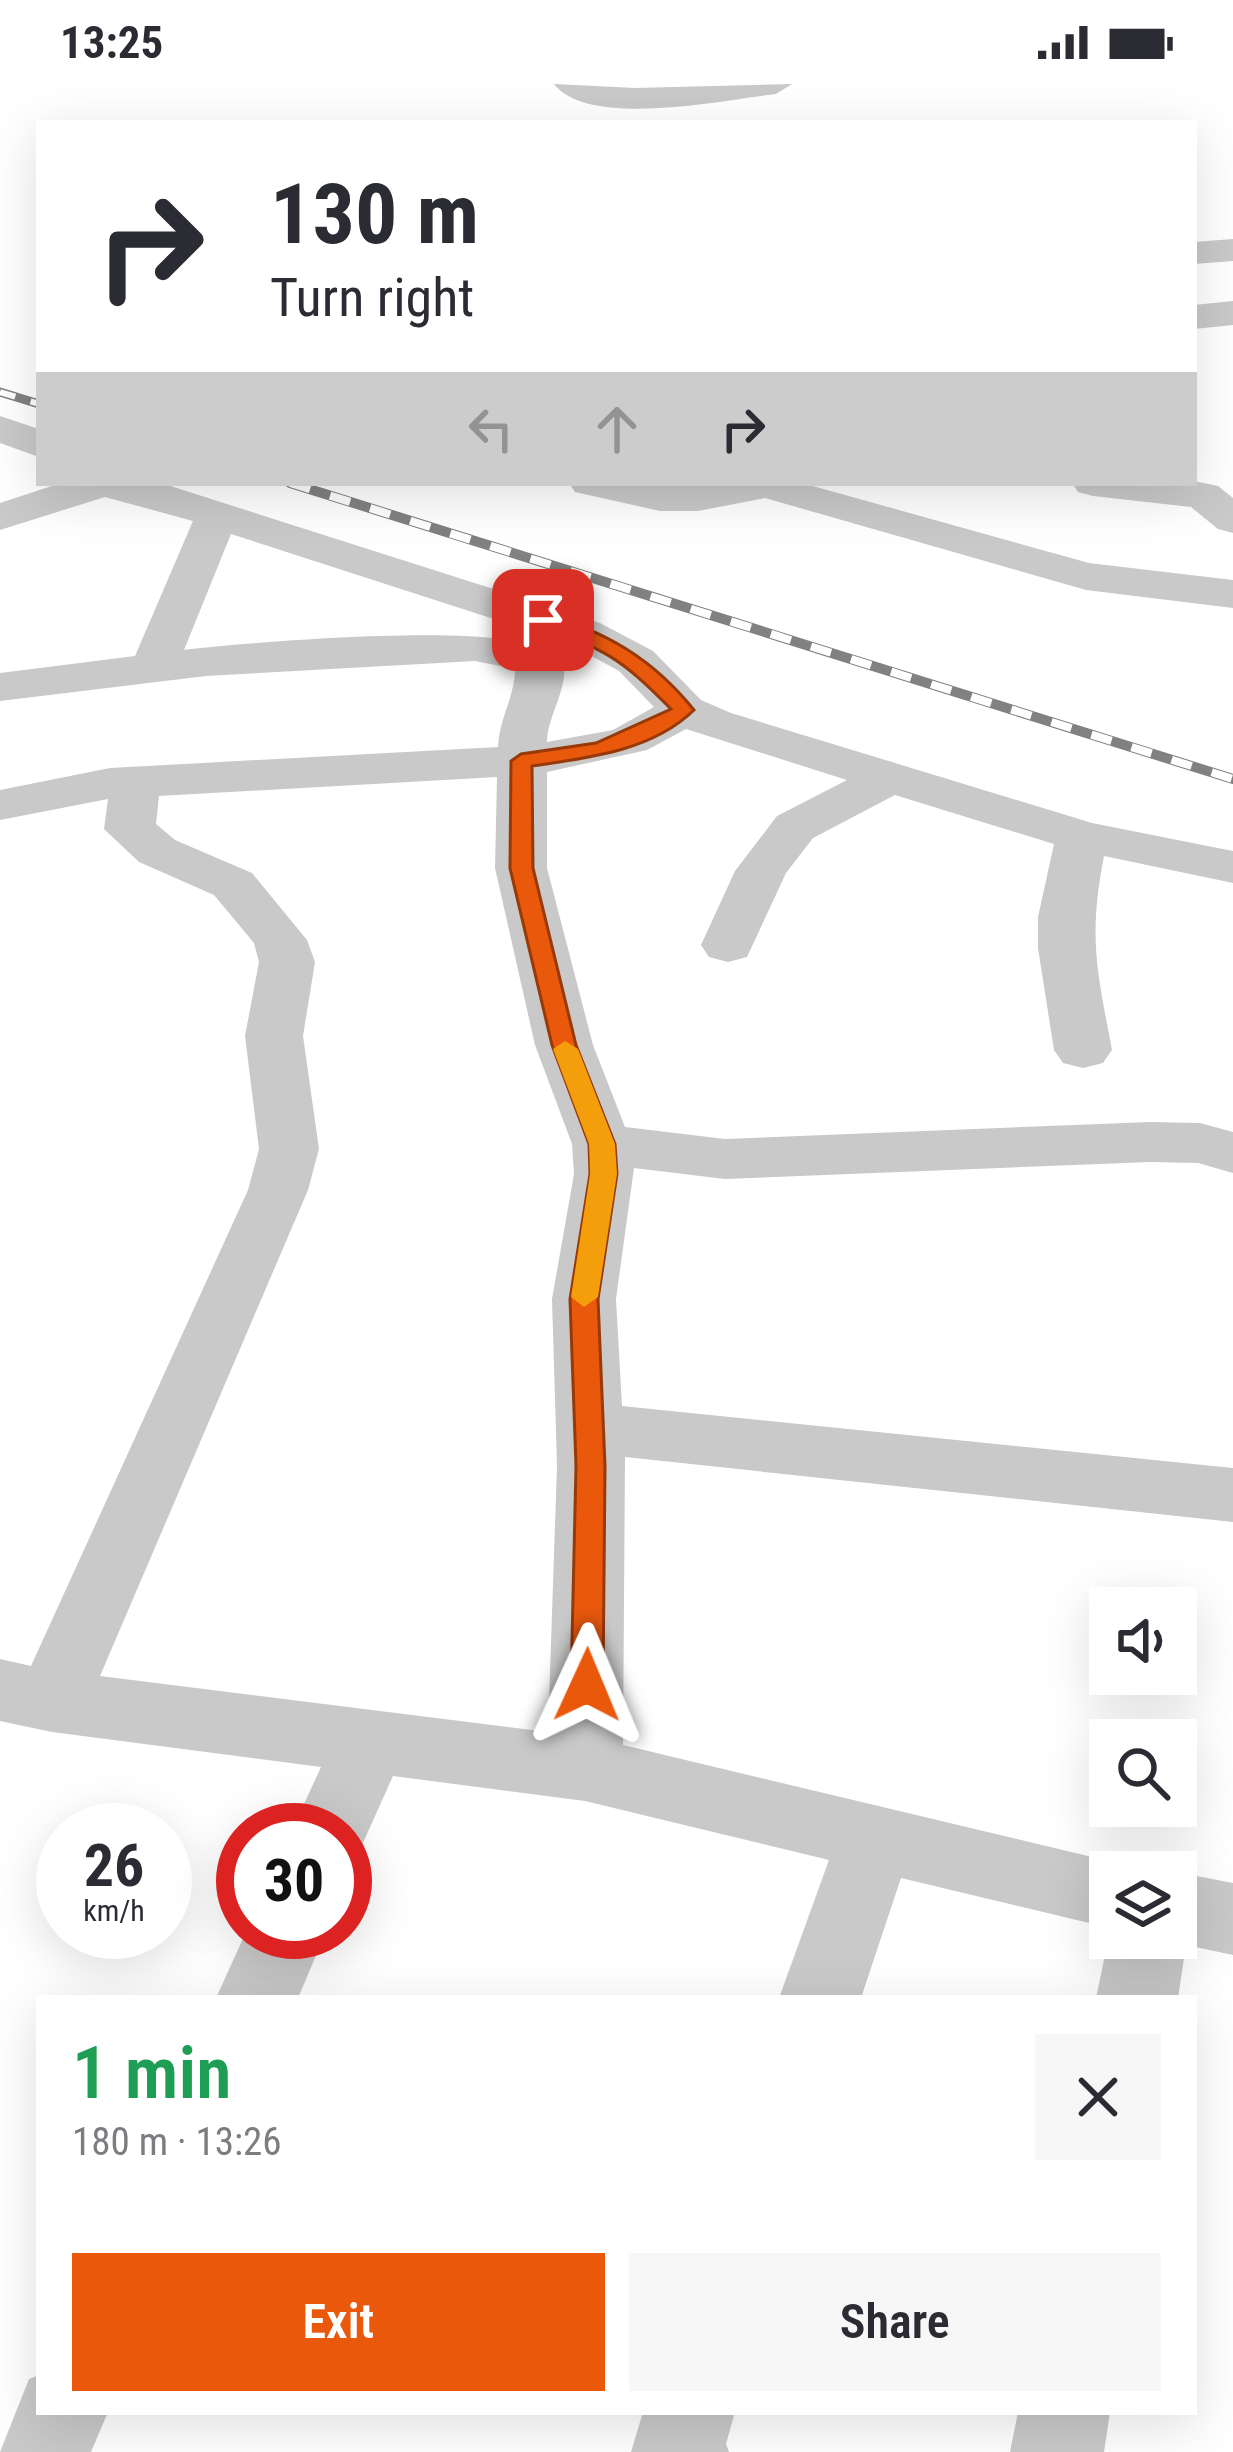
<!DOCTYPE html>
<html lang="en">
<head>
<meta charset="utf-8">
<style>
  body { margin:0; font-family:"Roboto Condensed",sans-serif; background:#f7f7f7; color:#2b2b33; height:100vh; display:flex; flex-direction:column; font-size:45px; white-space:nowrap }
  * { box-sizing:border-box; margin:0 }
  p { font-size:39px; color:#7c7c81 }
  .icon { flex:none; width:66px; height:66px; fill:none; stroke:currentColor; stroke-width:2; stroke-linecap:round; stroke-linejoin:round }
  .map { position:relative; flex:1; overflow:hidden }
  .sheet { position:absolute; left:36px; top:1911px; width:1161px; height:420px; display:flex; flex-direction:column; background:#fff; border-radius:0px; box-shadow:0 12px 48px #0002 }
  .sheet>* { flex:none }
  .guide { position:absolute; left:36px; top:36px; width:1161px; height:366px; border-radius:0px; box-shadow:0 12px 48px #0002; background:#fff; color:#2b2b33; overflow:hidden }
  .fabs { position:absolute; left:1089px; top:1503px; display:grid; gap:24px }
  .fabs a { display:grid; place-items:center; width:108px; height:108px; border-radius:0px; background:#fff; box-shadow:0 12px 48px #0002; font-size:60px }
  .speed { position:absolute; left:36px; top:1719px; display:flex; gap:24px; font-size:60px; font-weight:700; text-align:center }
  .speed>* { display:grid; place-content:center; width:156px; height:156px; border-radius:50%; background:#fff; box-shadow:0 12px 48px #0002; line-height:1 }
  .speed small { font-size:30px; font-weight:400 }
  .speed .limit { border:18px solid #d22; background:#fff; color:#111 }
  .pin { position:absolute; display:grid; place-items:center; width:102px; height:102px; color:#fff; margin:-51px; border-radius:24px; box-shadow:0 6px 18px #0006 }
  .me { position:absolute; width:132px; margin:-66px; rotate:1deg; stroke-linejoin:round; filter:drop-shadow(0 0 9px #0008) }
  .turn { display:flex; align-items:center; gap:42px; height:252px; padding:0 36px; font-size:54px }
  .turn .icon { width:156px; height:156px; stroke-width:2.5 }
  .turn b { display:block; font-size:84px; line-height:102px }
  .lanes { display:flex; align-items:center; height:114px; padding:0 36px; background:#0003; justify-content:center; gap:60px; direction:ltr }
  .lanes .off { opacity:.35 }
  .round { display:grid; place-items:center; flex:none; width:126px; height:126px; border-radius:0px; background:#f7f7f7 }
  .headline { display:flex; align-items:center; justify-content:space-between; height:204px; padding:0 36px }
  h1 { font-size:72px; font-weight:600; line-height:90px; color:#1e9e55 }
  .cta { display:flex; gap:24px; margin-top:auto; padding:24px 36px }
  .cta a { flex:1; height:138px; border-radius:0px; background:#ea580c; color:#fff; font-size:48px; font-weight:600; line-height:138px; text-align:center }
  .cta a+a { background:#f7f7f7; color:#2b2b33 }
  .status { display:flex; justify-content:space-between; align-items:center; height:84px; padding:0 60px; background:#fff; direction:ltr }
  .status svg { height:33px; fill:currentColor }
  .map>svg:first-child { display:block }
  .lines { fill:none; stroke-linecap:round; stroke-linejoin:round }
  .street { fill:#c9c9c9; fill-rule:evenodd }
  .rail-far1-casing { stroke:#818181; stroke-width:9 }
  .rail-casing { stroke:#818181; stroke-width:10 }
  .rail-far1 { stroke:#fff; stroke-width:6; stroke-dasharray:16; stroke-linecap:butt }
  .rail { stroke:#fff; stroke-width:8; stroke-dasharray:21; stroke-linecap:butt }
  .route { fill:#ea580c; stroke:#983908; stroke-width:3 }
  .slow { fill:#f59e0b }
</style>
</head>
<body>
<div class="status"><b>13:25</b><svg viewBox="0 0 49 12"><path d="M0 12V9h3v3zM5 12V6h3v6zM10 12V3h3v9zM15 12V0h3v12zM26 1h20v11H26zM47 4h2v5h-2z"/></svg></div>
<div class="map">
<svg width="1233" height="2368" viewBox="0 0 1233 2368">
  <rect width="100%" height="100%" fill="#fff"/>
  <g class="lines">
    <g class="street">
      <path d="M554,0L635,4L792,0L776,10C725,16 588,45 554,0Z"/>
      <path d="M1233,155V177L1194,180V158Z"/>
      <path d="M1233,217V241L1194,245V221Z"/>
      <path d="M0,332L39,345V373L0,359Z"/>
      <path d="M1194,397L1218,402L1233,414V449L1218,445L1191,423L1093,412L1078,408L1072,399Z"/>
      <path d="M61,399H161L600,539L653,567L701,616L731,629L1092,739L1233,767V799L1104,772C1088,854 1097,886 1112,966L1103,979L1083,984L1063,979L1054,966L1038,864V833L1054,760L895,711L813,754L786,789L747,873L728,878L709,873L701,861L735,787L777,732L847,696L686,645L647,666L547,688V784L593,961L625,1043L725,1055L1150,1038L1200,1039L1233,1048V1089L1198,1079L1150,1078L725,1095L634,1084L616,1215L622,1322L1233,1384V1438L625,1373L623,1661L1138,1784L1140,1788H1110V1844L901,1794L861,1914H779L829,1776L585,1717L393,1692L358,1770L345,1775V1746H292L321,1683L52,1648L0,1637V1575L31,1582L248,1106L259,1065L245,952L259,878L254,859L214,811L139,778L104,745L108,715L0,736V706L110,684L498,663C499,635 515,612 515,585L475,577L206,592L0,617V589L135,572L193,437L105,413L0,446V419ZM231,450L568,559L619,587L654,623L613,646L547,658C547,633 570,601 563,578C547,530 235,560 184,566ZM497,693L495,784L535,961L572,1060L574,1090L552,1215L557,1382L548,1648L100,1592L308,1106L319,1065L303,952L315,878L307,856L252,789L175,756L156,740L159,712Z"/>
      <path d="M569,399H802L1089,479L1233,496V524L1086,506L765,414L698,427H660L575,408Z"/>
      <path d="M1175,1788H1176L1233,1799V1871L1186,1861L1178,1914H1096L1110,1847V1854H1176Z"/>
      <path d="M246,1848H326L298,1914H216Z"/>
      <path d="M39,2291V2328H108L91,2368H0L29,2295Z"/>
      <path d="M643,2328H735L726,2360L729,2368H631Z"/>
      <path d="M1018,2328H1110L1104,2368H1010Z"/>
    </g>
    <g class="rail-far1-casing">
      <path id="rail-far1" d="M0,308L39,320"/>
    </g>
    <g class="rail-casing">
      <path id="rail" d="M290,399L1233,695"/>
    </g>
    <use href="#rail-far1" class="rail-far1"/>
    <use href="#rail" class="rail"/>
  </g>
  <path class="route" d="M543,530C606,547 653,575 694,626C652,667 588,674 532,682L533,784L576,961L615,1060L617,1090L598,1215L605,1382L603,1601L598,1610L587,1614L576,1610L571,1601L576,1382L570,1215L590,1090L589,1060L552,961L510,784L511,677L521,670L596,659L671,625C619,572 605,566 536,540V532Z"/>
  <path class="slow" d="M565,957L578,965L615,1060L617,1090L598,1213L584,1223L571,1213L590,1090L589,1060L553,965Z"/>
</svg>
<div class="fabs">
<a><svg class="icon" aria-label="sound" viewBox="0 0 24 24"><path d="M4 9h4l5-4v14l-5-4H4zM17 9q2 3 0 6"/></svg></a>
<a><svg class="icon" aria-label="search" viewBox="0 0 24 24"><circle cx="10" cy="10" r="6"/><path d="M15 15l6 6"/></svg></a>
<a><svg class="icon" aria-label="layers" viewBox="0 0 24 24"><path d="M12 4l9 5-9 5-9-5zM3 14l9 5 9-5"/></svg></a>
</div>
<div class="speed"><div>26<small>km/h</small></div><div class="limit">30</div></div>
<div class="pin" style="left:543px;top:536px;background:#d93025"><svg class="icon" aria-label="arrive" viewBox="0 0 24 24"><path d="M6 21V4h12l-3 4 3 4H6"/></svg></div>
<svg class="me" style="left:587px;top:1601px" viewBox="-20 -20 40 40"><path d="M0-17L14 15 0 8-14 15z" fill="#ea580c" stroke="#fff" stroke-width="4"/></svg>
<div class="guide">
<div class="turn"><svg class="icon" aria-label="right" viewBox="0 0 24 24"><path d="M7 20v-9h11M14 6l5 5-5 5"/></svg><div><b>130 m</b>Turn right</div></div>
<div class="lanes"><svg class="icon off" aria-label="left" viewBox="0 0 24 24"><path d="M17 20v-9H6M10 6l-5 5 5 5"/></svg><svg class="icon off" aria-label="ahead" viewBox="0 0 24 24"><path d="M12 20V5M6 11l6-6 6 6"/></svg><svg class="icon" aria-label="right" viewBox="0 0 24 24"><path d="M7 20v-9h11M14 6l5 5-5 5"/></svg></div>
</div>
<section class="sheet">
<div class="headline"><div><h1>1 min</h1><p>180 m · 13:26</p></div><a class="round"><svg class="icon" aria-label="close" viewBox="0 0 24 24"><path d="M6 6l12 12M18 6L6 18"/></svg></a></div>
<div class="cta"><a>Exit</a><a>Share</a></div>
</section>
</div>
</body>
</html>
